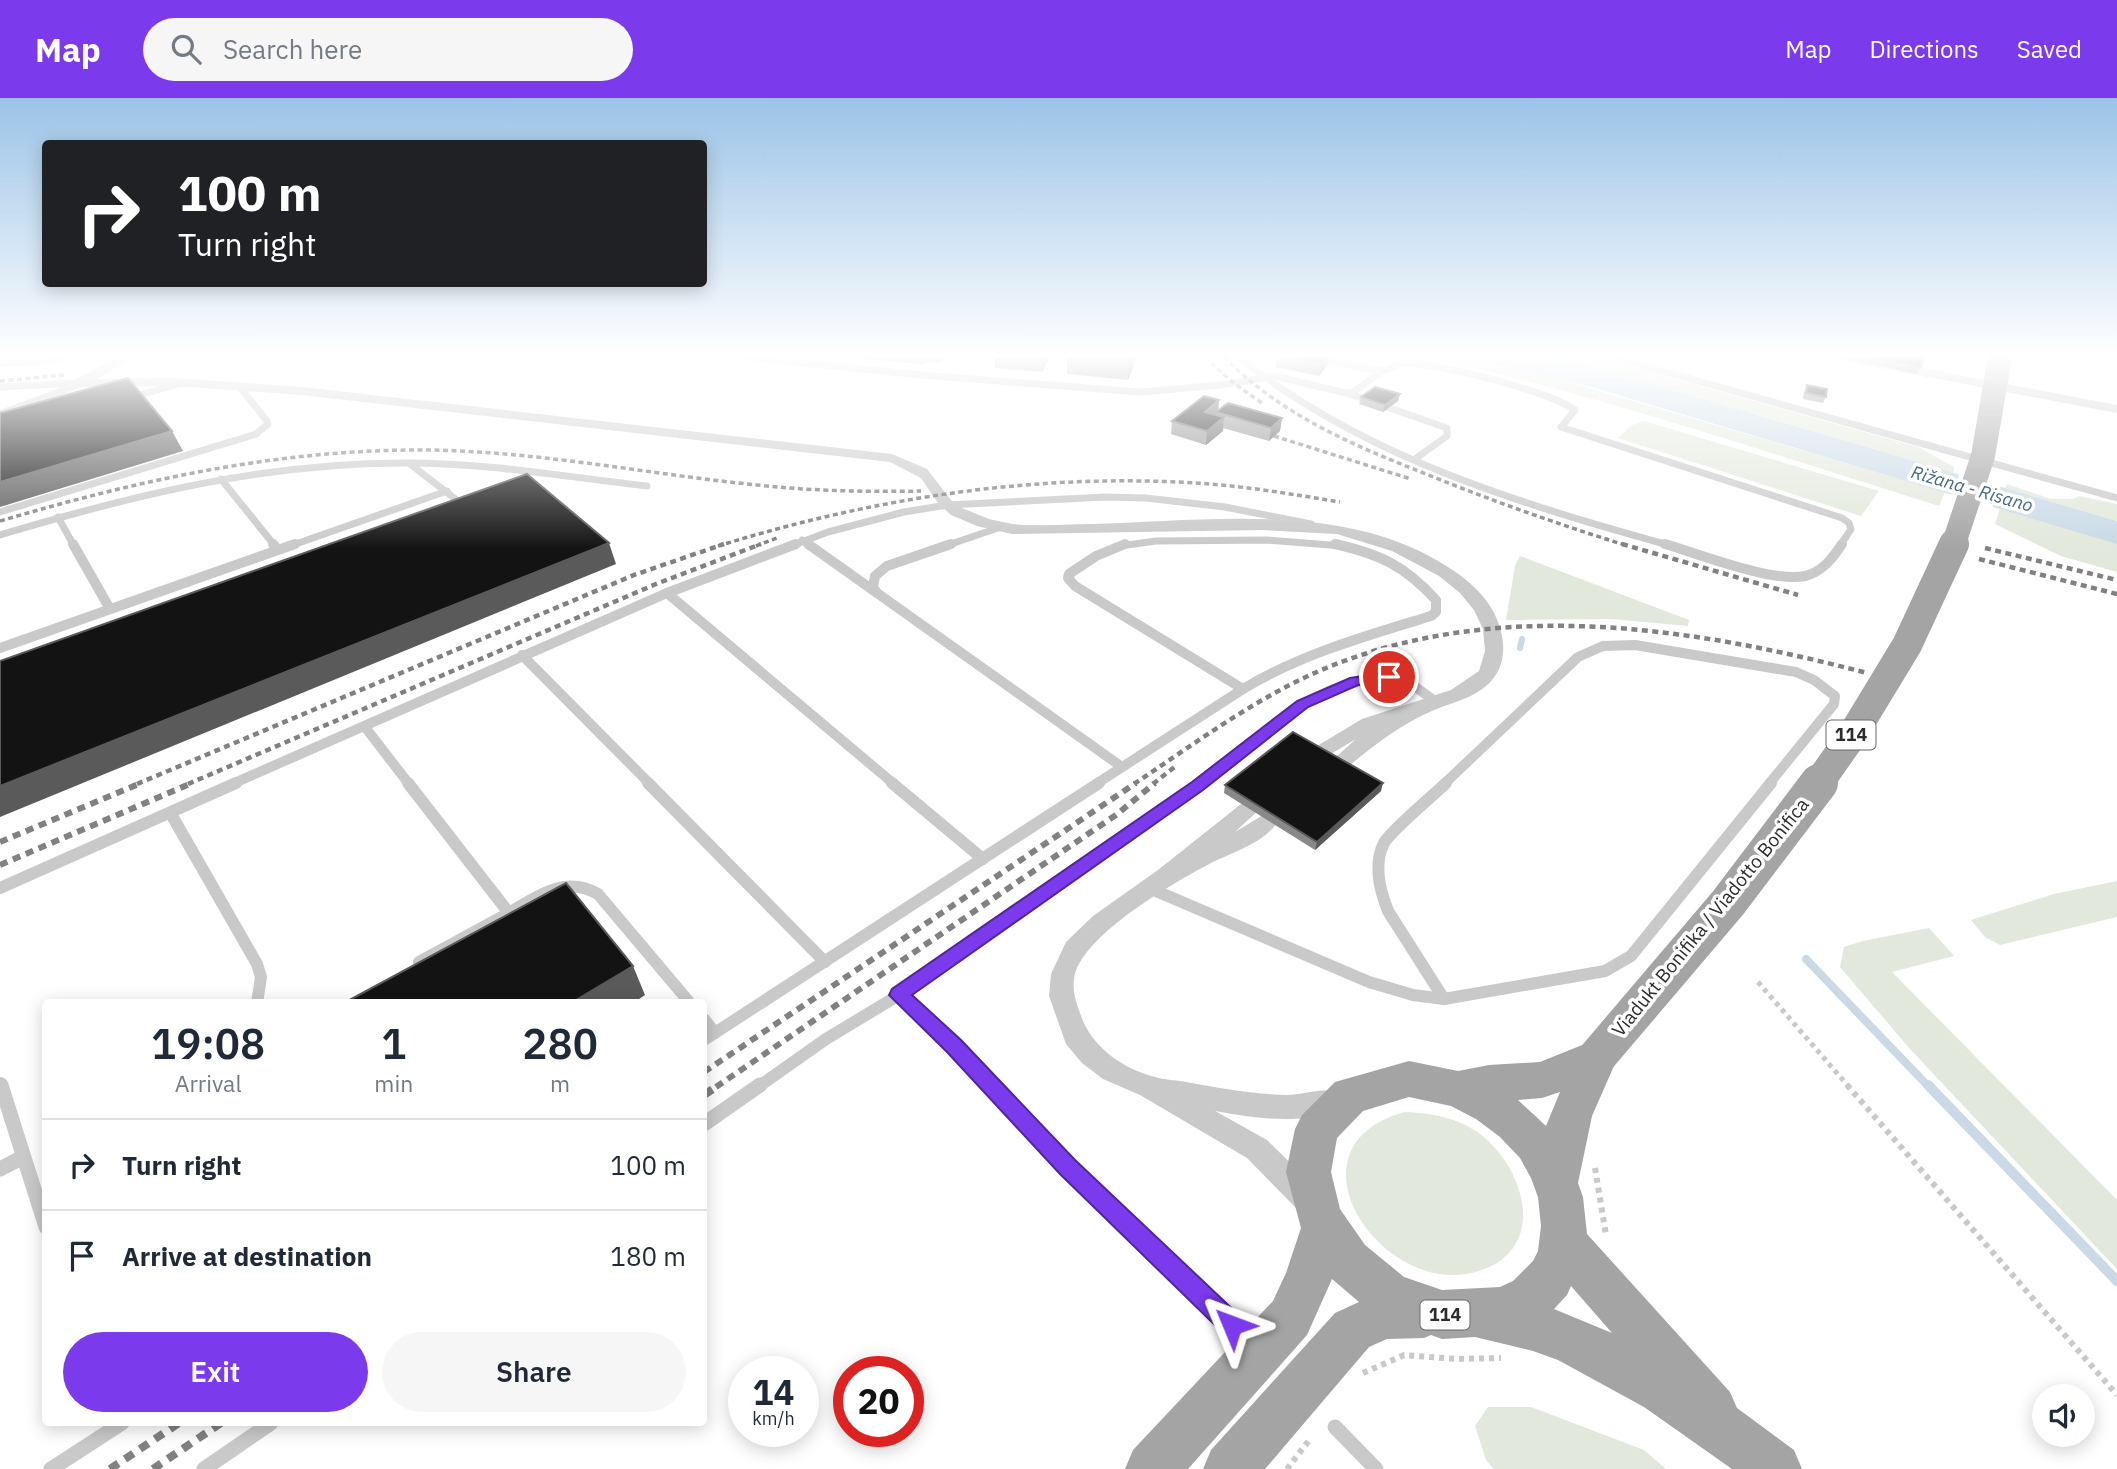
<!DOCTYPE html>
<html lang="en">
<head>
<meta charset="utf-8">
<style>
  body { margin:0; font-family:"IBM Plex Sans",sans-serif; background:#f6f6f7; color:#1f2937; height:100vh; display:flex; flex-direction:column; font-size:26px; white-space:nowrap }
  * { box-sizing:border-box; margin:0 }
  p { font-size:23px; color:#747a83 }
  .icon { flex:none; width:38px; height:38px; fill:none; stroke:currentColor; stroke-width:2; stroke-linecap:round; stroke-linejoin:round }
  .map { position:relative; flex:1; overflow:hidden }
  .panel { position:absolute; left:42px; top:901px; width:665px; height:427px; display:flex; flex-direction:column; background:#fff; border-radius:7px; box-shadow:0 4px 18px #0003 }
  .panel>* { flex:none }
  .hud { position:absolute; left:42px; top:42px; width:665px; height:147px; border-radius:7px; box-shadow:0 4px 18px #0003; background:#202124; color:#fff; overflow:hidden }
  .tools { position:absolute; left:2032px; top:1286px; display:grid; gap:14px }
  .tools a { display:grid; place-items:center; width:63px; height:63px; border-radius:50%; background:#fff; box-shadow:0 4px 18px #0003; font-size:35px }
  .speed { position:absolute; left:728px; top:1258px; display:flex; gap:14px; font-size:35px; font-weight:700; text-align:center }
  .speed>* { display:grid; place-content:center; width:91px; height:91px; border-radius:50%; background:#fff; box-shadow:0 4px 18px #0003; line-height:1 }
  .speed small { font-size:18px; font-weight:400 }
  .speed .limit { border:10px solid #d22; background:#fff; color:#111 }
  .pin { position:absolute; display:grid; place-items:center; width:60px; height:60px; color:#fff; margin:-30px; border:4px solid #fff; border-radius:50%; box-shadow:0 2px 7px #0007 }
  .me { position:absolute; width:77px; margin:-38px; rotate:314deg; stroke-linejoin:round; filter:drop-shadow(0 0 5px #0008) }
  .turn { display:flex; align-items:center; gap:24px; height:147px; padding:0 21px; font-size:32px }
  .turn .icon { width:91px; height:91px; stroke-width:2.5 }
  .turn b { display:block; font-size:49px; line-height:60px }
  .eta { display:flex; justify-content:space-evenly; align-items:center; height:119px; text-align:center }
  .eta b { font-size:42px; font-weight:600; line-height:49px }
  .cta { display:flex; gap:14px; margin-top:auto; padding:14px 21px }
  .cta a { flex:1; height:80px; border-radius:42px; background:#7c3aed; color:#fff; font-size:28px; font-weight:600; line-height:80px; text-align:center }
  .cta a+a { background:#f6f6f7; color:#1f2937 }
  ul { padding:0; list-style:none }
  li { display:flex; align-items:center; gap:21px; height:91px; padding:0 21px; border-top:2px solid #e0e1e3 }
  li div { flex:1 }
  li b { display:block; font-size:26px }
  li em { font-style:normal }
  header { display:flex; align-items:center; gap:42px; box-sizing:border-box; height:98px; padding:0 35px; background:#7c3aed; color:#fff }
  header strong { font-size:33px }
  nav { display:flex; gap:38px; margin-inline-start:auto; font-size:24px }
  .search { width:490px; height:63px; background:#f6f6f7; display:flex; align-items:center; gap:18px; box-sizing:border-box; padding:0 24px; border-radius:38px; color:#747a83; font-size:26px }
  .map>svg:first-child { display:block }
  .green { fill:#e2e8db }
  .water { fill:#c9dae6 }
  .pier { fill:#fff }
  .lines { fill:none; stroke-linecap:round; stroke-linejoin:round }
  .stream-far2 { stroke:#c9dae6; stroke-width:6 }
  .stream-far1 { stroke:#c9dae6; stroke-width:8 }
  .stream { stroke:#c9dae6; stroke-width:10 }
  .path-far1 { stroke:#c9c9c9; stroke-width:5; stroke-dasharray:4.5 4.5; stroke-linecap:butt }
  .path { stroke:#c9c9c9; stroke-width:6; stroke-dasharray:5 5; stroke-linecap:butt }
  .lane-far3 { stroke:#c9c9c9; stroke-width:7 }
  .lane-far2 { stroke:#c9c9c9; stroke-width:10 }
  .lane-far1 { stroke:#c9c9c9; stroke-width:12 }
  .lane { stroke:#c9c9c9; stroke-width:15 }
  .street { fill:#c9c9c9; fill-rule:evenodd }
  .primary { fill:#a4a4a4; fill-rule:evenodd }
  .rail-far3 { stroke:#818181; stroke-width:3.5; stroke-dasharray:5 3.5; stroke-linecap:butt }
  .rail-far2 { stroke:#818181; stroke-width:4.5; stroke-dasharray:6 4.5; stroke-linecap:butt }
  .rail-far1 { stroke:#818181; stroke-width:6; stroke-dasharray:8 6; stroke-linecap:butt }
  .rail { stroke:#818181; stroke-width:8; stroke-dasharray:10 8; stroke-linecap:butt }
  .primary-bridge-far2 { stroke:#a4a4a4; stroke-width:24 }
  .primary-bridge-far1 { stroke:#a4a4a4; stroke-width:30 }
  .primary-bridge { stroke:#a4a4a4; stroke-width:38 }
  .wall { fill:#898989 }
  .shaded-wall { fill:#5a5a5a }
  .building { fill:#131313; stroke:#5a5a5a; stroke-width:2 }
  .route { fill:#7c3aed; stroke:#51269a; stroke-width:2 }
  .labels { text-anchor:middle; stroke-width:7; stroke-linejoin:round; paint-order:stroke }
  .far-water-label { font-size:18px; font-style:italic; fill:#446a84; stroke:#fff }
  .shield { fill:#fff; stroke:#6b6b6b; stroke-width:2 }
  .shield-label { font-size:18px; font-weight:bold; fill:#2c2c2c }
  .street-label { font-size:19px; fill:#2c2c2c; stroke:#fff }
</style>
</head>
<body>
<header>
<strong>Map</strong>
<div class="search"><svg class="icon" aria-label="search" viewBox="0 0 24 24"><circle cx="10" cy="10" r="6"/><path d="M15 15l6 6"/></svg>Search here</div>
<nav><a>Map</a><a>Directions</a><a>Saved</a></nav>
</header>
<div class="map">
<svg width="2117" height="1371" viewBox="0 0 2117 1371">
  <rect width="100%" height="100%" fill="#fff"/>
  <g class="green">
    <path d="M1424,259H1461L1544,277L1945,394L1939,408C1768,355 1599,296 1424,259Z"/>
    <path d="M1552,259L1601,260L1918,349L1954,369L1953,375Z"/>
    <path d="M1644,323L1879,393L1861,418L1618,340L1632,327Z"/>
    <path d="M2007,386L2051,401H2073L2079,398L2117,406V423L2005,390Z"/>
    <path d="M2000,410L2117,445V474L2061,458L1995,426Z"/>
    <path d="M1520,458L1689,522L1688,528L1611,521L1506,522L1515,468Z"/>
    <path d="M2117,783V819L2000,847L1985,839L1971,822L2054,796Z"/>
    <path d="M1929,830L1954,858L1892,874L2117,1102V1171L1910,951L1840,869L1844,849L1863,843Z"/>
    <path d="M1405,1014C1434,1015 1463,1021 1485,1040C1522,1072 1546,1142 1489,1169C1390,1215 1273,1049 1405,1014Z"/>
    <path d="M1488,1309H1531L1644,1352L1666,1371H1494L1486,1362L1475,1328Z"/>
  </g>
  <path class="water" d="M1461,259H1552L1600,271L2117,423V446L1591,289Z"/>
  <path class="pier" d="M1960,374L1999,385L1992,413L1950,400Z"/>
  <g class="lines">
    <path class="stream-far2" d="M1520,550L1522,541"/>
    <path class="stream-far1" d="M1806,861L1929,989"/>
    <path class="stream" d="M1928,987L2117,1183"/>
    <path class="path-far1" d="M1758,884L1849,989"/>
    <g class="path">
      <path d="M1847,987L2117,1297"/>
      <path d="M1595,1070L1606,1137"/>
      <path d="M1363,1275L1404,1257L1456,1261L1501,1260"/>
      <path d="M1287,1371L1310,1341"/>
    </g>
    <g class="lane-far3">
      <path d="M744,259L921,277L1140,294L1221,287L1275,278L1350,296L1447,330V338L1415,361"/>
      <path d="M1239,259C1362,359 1521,406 1672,448"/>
      <path d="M1315,259C1328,262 1374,274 1384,272C1391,271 1396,265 1404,265C1440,266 1546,292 1575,312L1561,329L1842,420L1849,425L1851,431L1840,448"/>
      <path d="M1612,259L2117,400"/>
      <path d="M0,265L38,264L66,259"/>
      <path d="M0,289L78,285"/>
      <path d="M1350,296L1384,272"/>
      <path d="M129,300L183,285"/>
      <path d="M410,366L467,410"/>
      <path d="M221,381L275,448"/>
      <path d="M0,414L256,336L268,326L267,323L239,288"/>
      <path d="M58,419L74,448"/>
      <path d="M0,437C133,397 268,364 408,365C488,365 568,379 647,388"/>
      <path d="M802,442L810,448"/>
      <path d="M290,448L447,393"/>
      <path d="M791,448L828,434L904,414L947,407L1105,399L1146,400L1225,409L1311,426"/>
      <path d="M945,448L1001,429"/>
      <path d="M1120,448L1156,443L1267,442L1343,448"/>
    </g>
    <g class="lane-far2">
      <path d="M73,446L110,511"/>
      <path d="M273,446L278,452"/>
      <path d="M808,446L1122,669"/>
      <path d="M1125,446L1096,458L1069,476L1068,480L1075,488L1243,591"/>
      <path d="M1665,446C1699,456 1773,485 1805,478C1822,474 1833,460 1842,446"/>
      <path d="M667,495L894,686"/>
      <path d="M877,495L873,489L875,478L887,468L951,446"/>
      <path d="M0,550L295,446"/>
      <path d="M522,557L650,686"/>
      <path d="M1243,591C1301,556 1366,538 1431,518L1436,514V502C1405,468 1380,456 1335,446"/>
      <path d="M365,629L409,686"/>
      <path d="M232,686L667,495L796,446"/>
      <path d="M1096,686L1243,591"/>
      <path d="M1200,686L1302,606L1331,592L1374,579H1389L1413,587L1436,604"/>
      <path d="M1444,686L1578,559L1603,548L1635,547L1796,574L1814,582L1835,598L1834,606L1769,686"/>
    </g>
    <g class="lane-far1">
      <path d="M408,685L509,815L419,864"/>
      <path d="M648,685L825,864"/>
      <path d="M892,685L983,761"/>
      <path d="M171,716L257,866L261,879L257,905"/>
      <path d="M0,790L236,685"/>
      <path d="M1149,790L1369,884L1413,897L1444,901"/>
      <path d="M509,815C538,798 565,777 598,796L690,905"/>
      <path d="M899,897L954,948L992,989"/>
      <path d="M1444,901L1388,813C1380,793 1373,766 1384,745C1390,733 1434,697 1446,685"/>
      <path d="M1444,901L1605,873L1631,858L1771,685"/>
      <path d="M704,921L715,935"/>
      <path d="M704,942L1099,685"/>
      <path d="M0,985L1,989"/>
      <path d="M758,989L826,941L899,897L1202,685"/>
    </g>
    <g class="lane">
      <path d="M1,987L46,1129"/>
      <path d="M991,987L1068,1069L1232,1227"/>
      <path d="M704,1026L760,987"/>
      <path d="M0,1071L23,1059"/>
      <path d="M1335,1329L1376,1371"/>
      <path d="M51,1371L122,1325"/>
      <path d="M204,1371L271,1325"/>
    </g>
    <g class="street">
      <path d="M118,259H134L97,281L175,280L302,289L892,356L927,371L951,402L962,410L989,421L1012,426C1037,429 1065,426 1091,426C1203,423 1339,404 1438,463C1459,475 1481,491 1493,513C1503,532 1509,558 1495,578C1480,600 1454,603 1432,613C1399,627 1372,649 1344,672H1330L1327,667L1356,641L1319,663L1312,661L1309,656L1312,651L1362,621L1451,592L1479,573L1485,553L1483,531L1474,512L1460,495L1439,478L1392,453L1337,436L1262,432L1012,436L977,428L951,417L938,405L921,380L890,364L302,297L175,288L82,289L0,321V312L57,291Z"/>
      <path d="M1838,259H1865L2117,307V315L1844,263Z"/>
      <path d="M1249,703L1257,706L1260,711L1235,734L1268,714L1276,717L1279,722C1266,744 1234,754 1213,764C1176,783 1086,835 1075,876C1071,891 1076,904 1081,918C1092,949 1123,971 1155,979C1164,982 1176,982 1186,984C1219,990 1252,996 1286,997C1305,997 1326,988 1344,995L1347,1003L1344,1011C1302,1027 1258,1021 1215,1013L1267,1042L1316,1090L1320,1100L1316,1110L1306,1114L1296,1110L1247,1060L1140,997L1103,981L1082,965L1066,946L1049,898L1051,876L1066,844L1093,818L1158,772L1241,706Z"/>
    </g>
    <path class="primary" d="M1597,941L1612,946L1618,959L1592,1018L1578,1085L1583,1099L1587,1136L1730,1294L1737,1310L1794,1352L1802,1371H1732L1644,1309L1558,1262L1533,1253L1475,1239L1442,1241L1431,1237L1424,1240L1387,1241L1369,1249L1265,1371H1203L1211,1352L1335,1215L1359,1204L1332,1181L1307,1237L1188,1371H1125L1133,1352L1273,1203L1286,1175L1301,1130L1286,1074L1295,1031L1302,1017L1335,984L1409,963L1458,973L1489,967L1540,964ZM1560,994L1546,1028L1518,1002L1542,1000ZM1409,999L1451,1008L1476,1021L1500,1039L1520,1060L1531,1080L1538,1099L1541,1128L1538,1153L1533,1163L1513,1183L1500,1189L1442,1192L1404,1179L1365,1147L1340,1111L1331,1074L1337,1040L1363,1013ZM1571,1188L1612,1235L1554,1211L1567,1197Z"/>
    <g class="rail-far3">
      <path d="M1205,259L1232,284L1262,305"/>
      <path d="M1224,259C1282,318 1355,348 1431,378C1495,404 1561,427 1628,448"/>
      <path d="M0,283L64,277"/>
      <path d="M1274,338L1411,381"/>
      <path d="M0,423C139,382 280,351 426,352C537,353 647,376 757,387C812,393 866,394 921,393"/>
      <path d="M718,448C867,402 1021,377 1177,384C1232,386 1286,395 1340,404"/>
      <path d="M756,448L777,440"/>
    </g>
    <g class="rail-far2">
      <path d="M1622,446L1798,497"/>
      <path d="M1985,450L2117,482"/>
      <path d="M1979,461L2117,496"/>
      <path d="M137,686L634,477L724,446"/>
      <path d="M188,686L656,486L761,446"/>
      <path d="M1134,686C1194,646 1253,602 1319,573C1493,498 1691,529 1867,575"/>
      <path d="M1153,686L1177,667"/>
    </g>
    <g class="rail-far1">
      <path d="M0,744L141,685"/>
      <path d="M0,767L192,685"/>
      <path d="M704,974L1136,685"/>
      <path d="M716,989L1116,717L1155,685"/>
    </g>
    <g class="rail">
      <path d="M704,997L719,987"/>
      <path d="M110,1371L179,1325"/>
      <path d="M153,1371L221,1325"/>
    </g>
    <path class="primary-bridge-far2" d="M1953,448L1983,358L2000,259"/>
    <path class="primary-bridge-far1" d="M1818,686L1853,636L1907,547L1954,446"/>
    <path class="primary-bridge" d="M1597,959L1728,805L1819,685"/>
  </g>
  <g class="wall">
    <path d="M841,259H945L941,265L925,264L923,266Z"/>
    <path d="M995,259H1050L1042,274L995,270Z"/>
    <path d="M1067,259H1137L1128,282L1067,276Z"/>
    <path d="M1277,259H1329L1328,266L1319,278L1276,269Z"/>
    <path d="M1840,259H1923L1921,269L1917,276Z"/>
    <path d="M1807,287L1826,299L1823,305L1803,301L1804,294Z"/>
    <path d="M1400,296L1398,303L1383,314L1359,306L1361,299Z"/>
    <path d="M1219,302L1218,312L1282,320L1280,333L1269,343L1223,330V333L1206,347L1171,336L1172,323Z"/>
    <path d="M1225,687L1381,693L1315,752L1224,695Z"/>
  </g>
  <g class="shaded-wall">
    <path d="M1041,259H1050L1042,274Z"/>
    <path d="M1129,259H1137L1128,282Z"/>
    <path d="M1325,259H1329L1328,266L1319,278L1321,265Z"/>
    <path d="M1400,296L1398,303L1383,314L1385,307Z"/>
    <path d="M1219,302L1218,315L1216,314V317L1205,314Z"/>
    <path d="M1224,319L1223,333L1206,347L1207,333Z"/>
    <path d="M1282,320L1280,333L1269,343L1271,330Z"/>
    <path d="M172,333L183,353L0,409V384Z"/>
    <path d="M609,445L616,466L0,719V688Z"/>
    <path d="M1383,685L1381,693L1315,752L1317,744Z"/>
    <path d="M633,868L645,897L633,905H571Z"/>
  </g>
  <g class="building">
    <path d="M1291,259H1325L1321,265Z"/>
    <path d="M1870,259H1923L1921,269Z"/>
    <path d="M128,280L172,333L0,384V315Z"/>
    <path d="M1807,287L1827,291L1826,299L1806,295Z"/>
    <path d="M1375,289L1400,296L1385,307L1361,299Z"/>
    <path d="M1204,298L1219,302L1205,314L1224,319L1207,333L1172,323Z"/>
    <path d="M1228,305L1282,320L1271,330L1216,314Z"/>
    <path d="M527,376L609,445L0,688V563Z"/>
    <path d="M1293,634L1383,685L1317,744L1225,687Z"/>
    <path d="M566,785L633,868L571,905H344Z"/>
  </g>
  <linearGradient id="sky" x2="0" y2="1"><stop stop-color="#9bc3e7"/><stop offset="0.57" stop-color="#fff"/><stop offset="1" stop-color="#fff" stop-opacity="0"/></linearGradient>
  <rect width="2117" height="451" fill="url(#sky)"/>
  <path class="route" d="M1389,574L1396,579L1394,582L1358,587L1308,609L1203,692L912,897L961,942L1075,1062L1241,1219L1244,1227L1241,1236L1232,1239L1224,1236L1060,1076L947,954L889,897L892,891L1192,684L1297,603L1350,580Z"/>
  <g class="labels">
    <g class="far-water-label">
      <text transform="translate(1972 391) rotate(16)" y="6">Rižana - Risano</text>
    </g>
    <g class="shield">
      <rect x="1826.5" y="622.5" width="49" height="29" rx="5"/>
      <rect x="1420.5" y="1202.5" width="49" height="29" rx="5"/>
    </g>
    <g class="shield-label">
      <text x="1851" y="643">114</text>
      <text x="1445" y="1223">114</text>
    </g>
    <g class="street-label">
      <text transform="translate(1710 819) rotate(-51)" y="7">Viadukt Bonifika / Viadotto Bonifica</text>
    </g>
  </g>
</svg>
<div class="tools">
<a><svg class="icon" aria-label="sound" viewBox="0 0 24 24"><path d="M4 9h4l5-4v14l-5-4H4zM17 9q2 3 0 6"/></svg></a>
</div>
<div class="speed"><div>14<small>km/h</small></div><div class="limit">20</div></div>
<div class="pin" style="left:1389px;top:579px;background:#d93025"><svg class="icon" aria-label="arrive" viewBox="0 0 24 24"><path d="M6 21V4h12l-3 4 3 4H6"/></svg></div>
<svg class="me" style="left:1232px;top:1227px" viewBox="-20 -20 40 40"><path d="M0-17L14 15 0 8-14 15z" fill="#7c3aed" stroke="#fff" stroke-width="4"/></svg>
<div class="hud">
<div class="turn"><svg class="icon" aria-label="right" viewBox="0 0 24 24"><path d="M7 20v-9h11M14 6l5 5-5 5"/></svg><div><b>100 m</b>Turn right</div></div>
</div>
<section class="panel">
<div class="eta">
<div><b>19:08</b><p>Arrival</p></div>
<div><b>1</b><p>min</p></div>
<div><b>280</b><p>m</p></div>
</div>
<ul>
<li><svg class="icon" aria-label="right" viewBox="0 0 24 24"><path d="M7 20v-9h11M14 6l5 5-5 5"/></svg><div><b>Turn right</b></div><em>100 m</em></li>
<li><svg class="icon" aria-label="arrive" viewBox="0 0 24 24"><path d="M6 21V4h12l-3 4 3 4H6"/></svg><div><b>Arrive at destination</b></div><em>180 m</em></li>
</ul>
<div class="cta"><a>Exit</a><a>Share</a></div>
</section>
</div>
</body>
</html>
